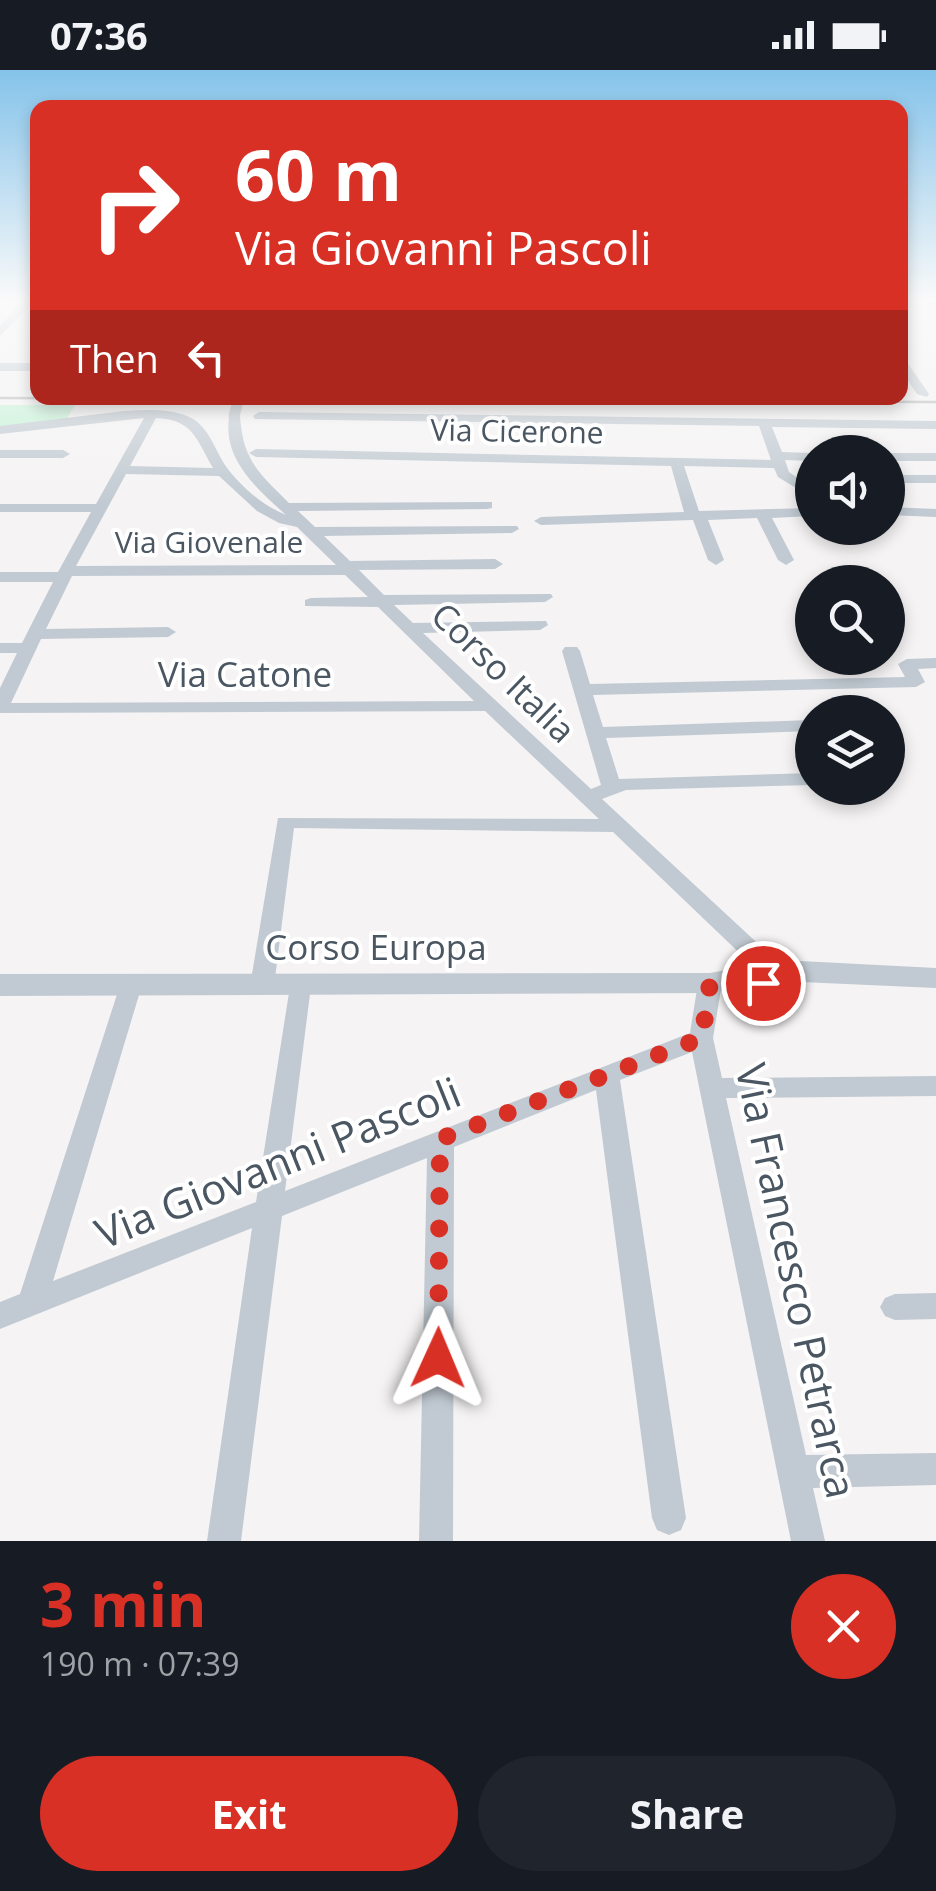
<!DOCTYPE html>
<html lang="en">
<head>
<meta charset="utf-8">
<style>
  body { margin:0; font-family:"Open Sans",sans-serif; background:#20242c; color:#f1f3f6; height:100vh; display:flex; flex-direction:column; font-size:38px; white-space:nowrap }
  * { box-sizing:border-box; margin:0 }
  p { font-size:32px; color:#9ea1a6 }
  .icon { flex:none; width:55px; height:55px; fill:none; stroke:currentColor; stroke-width:2; stroke-linecap:round; stroke-linejoin:round }
  .map { position:relative; height:1471px; overflow:hidden }
  .side { display:flex; flex-direction:column; background:#171b24; flex:1 }
  .side>* { flex:none }
  .top-card { position:absolute; left:30px; top:30px; width:878px; height:305px; border-radius:20px; box-shadow:0 5px 15px #0003; background:#d93025; color:#fff; overflow:hidden }
  .buttons { position:absolute; left:795px; top:365px; display:grid; gap:20px }
  .buttons a { display:grid; place-items:center; width:110px; height:110px; border-radius:50%; background:#171b24; box-shadow:0 5px 15px #0003; font-size:50px }
  .pin { position:absolute; display:grid; place-items:center; width:85px; height:85px; color:#fff; margin:-42px; border:5px solid #fff; border-radius:50%; box-shadow:0 2px 10px #0007 }
  .me { position:absolute; width:110px; margin:-55px; rotate:1deg; stroke-linejoin:round; filter:drop-shadow(0 0 8px #0008) }
  .turn { display:flex; align-items:center; gap:35px; height:210px; padding:0 40px; font-size:45px }
  .turn .icon { width:130px; height:130px; stroke-width:2.5 }
  .turn b { display:block; font-size:70px; line-height:85px }
  .then { display:flex; align-items:center; height:95px; padding:0 40px; background:#0003; gap:20px; font-size:38px }
  .round { display:grid; place-items:center; flex:none; width:105px; height:105px; border-radius:52px; background:#20242c }
  .overview { display:flex; align-items:center; justify-content:space-between; height:170px; padding:0 40px }
  h1 { font-size:60px; font-weight:700; line-height:75px; color:#d93025 }
  .action { display:flex; gap:20px; margin-top:auto; padding:20px 40px }
  .action a { flex:1; height:115px; border-radius:60px; background:#d93025; color:#fff; font-size:40px; font-weight:700; line-height:115px; text-align:center }
  .action a+a { background:#20242c; color:#f1f3f6 }
  .status { display:flex; justify-content:space-between; align-items:center; height:70px; padding:0 50px; background:#171b24; direction:ltr }
  .status svg { height:28px; fill:currentColor }
  .map>svg:first-child { display:block }
  .green { fill:#c3f1d5 }
  .lines { fill:none; stroke-linecap:round; stroke-linejoin:round }
  .minor { fill:#c1cad2; fill-rule:evenodd }
  .tertiary { fill:#c1cad2; fill-rule:evenodd }
  .rail { stroke:#b5b8bd; stroke-width:2.5 }
  .minor-bridge { stroke:#c1cad2; stroke-width:11 }
  .route { stroke:#d93025; stroke-width:18; stroke-dasharray:0 32.4 }
  .labels { text-anchor:middle; stroke-width:8; stroke-linejoin:round; paint-order:stroke }
  .far-street-label { font-size:30px; fill:#4a5661; stroke:#fff }
  .street-label { font-size:35px; fill:#4a5661; stroke:#fff }
  .near-street-label { font-size:42px; fill:#4a5661; stroke:#fff }
</style>
</head>
<body>
<div class="status"><b>07:36</b><svg viewBox="0 0 49 12"><path d="M0 12V9h3v3zM5 12V6h3v6zM10 12V3h3v9zM15 12V0h3v12zM26 1h20v11H26zM47 4h2v5h-2z"/></svg></div>
<div class="map">
<svg width="936" height="1471" viewBox="0 0 936 1471">
  <rect width="100%" height="100%" fill="#f5f3f3"/>
  <path class="green" d="M0,335H75L66,350L0,357Z"/>
  <g class="lines">
    <g class="minor">
      <path d="M25,229H36L0,266V256Z"/>
      <path d="M927,229H936V238L932,237Z"/>
      <path d="M900,287L904,288L929,324L927,327L917,324L900,299Z"/>
      <rect x="0" y="293" width="38" height="8"/>
      <path d="M124,341C145,340 167,338 187,346C208,354 214,378 225,395C240,416 262,435 286,445C256,418 220,387 230,343L240,346C243,391 259,403 289,433L492,432V438L487,439L298,441L315,457L517,456L519,459L512,463L324,466L350,491L495,489L503,494L495,499L359,500L384,525L551,524L553,527L545,532L394,535L413,553L546,551L548,555L540,560L423,563L591,719L601,715L562,581L565,577H577L580,581L590,614L905,607L898,594L907,589L936,588V598L918,599L925,612L916,617L593,625L603,657L812,650V661L606,668L619,709L812,703V715L626,720L602,729L767,882L770,888L767,894H751L613,762L294,758L274,916L270,922H254L250,916L278,748L599,749L485,641L0,643V618L17,583H0V573H22L53,512H0V502H58L91,442H0V434H96L144,348L0,364V356ZM156,348C194,350 196,369 213,398L130,396ZM126,404L219,406L257,441L279,453L297,457L336,495L76,496ZM345,505L368,527L311,528L305,530V536L378,537L474,631L11,633L41,569L168,567L176,562L168,557L46,559L72,506Z"/>
      <path d="M259,342L936,351V359L772,357L782,382L812,383V391L785,390L789,402L812,418V428L778,407L774,398L684,396L699,441L812,438V446L772,448L794,490L786,495L778,490L757,448L708,450L724,490L716,495L708,490L693,450L541,455L534,451L541,447L684,442L671,396L256,387L249,383L256,379L771,390L759,356L255,349L253,346Z"/>
      <path d="M0,380H63L70,384L63,388H0Z"/>
      <rect x="888" y="383" width="48" height="8"/>
      <rect x="888" y="405" width="48" height="8"/>
      <path d="M888,437L936,439V447L888,445Z"/>
      <path d="M710,905L718,907L722,913L713,968L722,1008L936,1006V1026L726,1028L806,1385L936,1383V1415L813,1418L825,1471H791L692,982L620,1010L686,1448L681,1460L669,1465L657,1460L652,1448L596,1020L454,1077L453,1471H419L427,1088L282,1146L241,1471H207L252,1158L0,1259V1232L20,1224L122,909H138L142,915L53,1211L256,1132L291,910H307L311,916L285,1121L690,963L698,913L702,907Z"/>
      <path d="M936,1223V1249L895,1250L885,1246L880,1237L885,1228L895,1224Z"/>
    </g>
    <path class="tertiary" d="M764,877L788,882L800,891L936,898V918L801,912L797,917L770,926L749,917L710,923L0,926V904L710,903L737,898L741,887Z"/>
    <path class="rail" d="M0,328L936,332"/>
    <path class="minor-bridge" d="M234,346L239,328"/>
  </g>
  <linearGradient id="sky" x2="0" y2="1"><stop stop-color="#85c3ea"/><stop offset="0.53" stop-color="#fafafa"/><stop offset="1" stop-color="#fafafa" stop-opacity="0"/></linearGradient>
  <rect width="936" height="435" fill="url(#sky)"/>
  <g class="lines">
    <path class="route" d="M438,1288L440,1069L702,968L710,913L753,906L763,913"/>
  </g>
  <g class="labels">
    <g class="far-street-label">
      <text transform="translate(517 362) rotate(1)" y="10">Via Cicerone</text>
      <text x="209" y="483">Via Giovenale</text>
    </g>
    <g class="street-label">
      <text transform="translate(503 603) rotate(44)" y="12">Corso Italia</text>
      <text x="245" y="617">Via Catone</text>
      <text x="376" y="890">Corso Europa</text>
    </g>
    <g class="near-street-label">
      <text transform="translate(278 1093) rotate(-22)" y="15">Via Giovanni Pascoli</text>
      <text transform="translate(796 1211) rotate(78)" y="15">Via Francesco Petrarca</text>
    </g>
  </g>
</svg>
<div class="buttons">
<a><svg class="icon" aria-label="sound" viewBox="0 0 24 24"><path d="M4 9h4l5-4v14l-5-4H4zM17 9q2 3 0 6"/></svg></a>
<a><svg class="icon" aria-label="search" viewBox="0 0 24 24"><circle cx="10" cy="10" r="6"/><path d="M15 15l6 6"/></svg></a>
<a><svg class="icon" aria-label="layers" viewBox="0 0 24 24"><path d="M12 4l9 5-9 5-9-5zM3 14l9 5 9-5"/></svg></a>
</div>
<div class="pin" style="left:763px;top:913px;background:#d93025"><svg class="icon" aria-label="arrive" viewBox="0 0 24 24"><path d="M6 21V4h12l-3 4 3 4H6"/></svg></div>
<svg class="me" style="left:438px;top:1288px" viewBox="-20 -20 40 40"><path d="M0-17L14 15 0 8-14 15z" fill="#d93025" stroke="#fff" stroke-width="4"/></svg>
<div class="top-card">
<div class="turn"><svg class="icon" aria-label="right" viewBox="0 0 24 24"><path d="M7 20v-9h11M14 6l5 5-5 5"/></svg><div><b>60 m</b>Via Giovanni Pascoli</div></div>
<div class="then">Then<svg class="icon" aria-label="left" viewBox="0 0 24 24"><path d="M17 20v-9H6M10 6l-5 5 5 5"/></svg></div>
</div>
</div>
<section class="side">
<div class="overview"><div><h1>3 min</h1><p>190 m · 07:39</p></div><a class="round" style="background:#d93025;color:#fff"><svg class="icon" aria-label="close" viewBox="0 0 24 24"><path d="M6 6l12 12M18 6L6 18"/></svg></a></div>
<div class="action"><a>Exit</a><a>Share</a></div>
</section>
</body>
</html>
